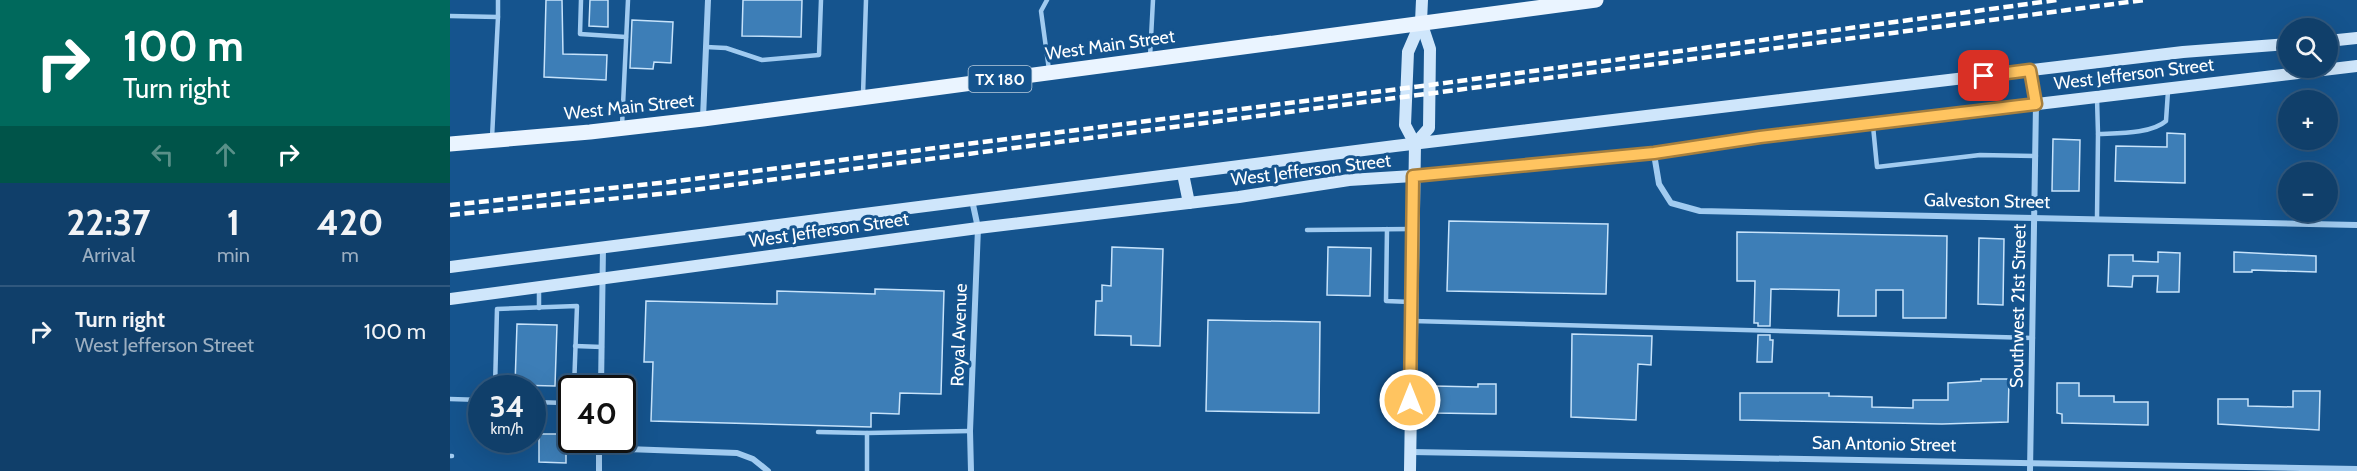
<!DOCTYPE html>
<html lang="en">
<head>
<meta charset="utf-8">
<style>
  body { margin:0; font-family:Cabin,sans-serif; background:#194670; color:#f1f3f6; height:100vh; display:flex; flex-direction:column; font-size:22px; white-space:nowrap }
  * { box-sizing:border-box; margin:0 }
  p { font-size:20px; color:#9cafc1 }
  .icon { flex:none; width:33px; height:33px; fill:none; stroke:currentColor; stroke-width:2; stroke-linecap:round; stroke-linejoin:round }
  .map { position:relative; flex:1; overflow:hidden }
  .drawer { display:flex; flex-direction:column; background:#103f6a; width:450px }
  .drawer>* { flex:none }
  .guide { background:#00695c; color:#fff; overflow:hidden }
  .controls { position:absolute; left:1828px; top:18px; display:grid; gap:12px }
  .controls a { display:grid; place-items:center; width:60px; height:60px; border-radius:50%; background:#103f6a; box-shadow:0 6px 24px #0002,0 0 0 2px #30587e; font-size:30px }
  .speed { position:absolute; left:18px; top:375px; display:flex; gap:12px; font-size:30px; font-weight:700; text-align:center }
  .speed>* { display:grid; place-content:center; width:78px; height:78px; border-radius:50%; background:#103f6a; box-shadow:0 6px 24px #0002,0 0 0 2px #30587e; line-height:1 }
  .speed small { font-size:15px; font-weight:400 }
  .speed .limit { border:3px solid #111; border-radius:9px; background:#fff; color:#111 }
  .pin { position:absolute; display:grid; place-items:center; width:51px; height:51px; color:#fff; margin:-26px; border-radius:12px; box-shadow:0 3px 9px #0006 }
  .me { position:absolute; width:66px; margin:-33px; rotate:0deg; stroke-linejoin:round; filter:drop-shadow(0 0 4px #0008) }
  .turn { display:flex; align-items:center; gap:21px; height:126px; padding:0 24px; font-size:27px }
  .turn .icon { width:78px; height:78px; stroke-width:2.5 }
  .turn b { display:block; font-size:42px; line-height:51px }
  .lanes { display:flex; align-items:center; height:57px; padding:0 24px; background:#0003; justify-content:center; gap:30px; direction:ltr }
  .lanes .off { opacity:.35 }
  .eta { display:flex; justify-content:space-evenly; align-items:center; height:102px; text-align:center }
  .eta b { font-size:36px; font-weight:700; line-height:42px }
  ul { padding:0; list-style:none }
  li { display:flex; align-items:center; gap:18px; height:90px; padding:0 24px; border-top:2px solid #30587e }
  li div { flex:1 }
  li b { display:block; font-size:22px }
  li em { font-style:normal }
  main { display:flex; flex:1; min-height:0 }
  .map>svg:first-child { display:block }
  .building { fill:#3d7eb7; stroke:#c7e3fb; stroke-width:1.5 }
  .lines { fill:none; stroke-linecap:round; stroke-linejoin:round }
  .lane { stroke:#a1cbf0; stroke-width:4.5 }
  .street { stroke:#a1cbf0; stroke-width:6 }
  .secondary { stroke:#cfe6fb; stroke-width:12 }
  .primary { stroke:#eaf4ff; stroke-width:15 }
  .rail { stroke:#fff; stroke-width:4.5; stroke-dasharray:10 4.5; stroke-linecap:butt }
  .route-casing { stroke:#a67f3e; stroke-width:15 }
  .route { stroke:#ffc460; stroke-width:10 }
  .labels { text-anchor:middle; stroke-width:6; stroke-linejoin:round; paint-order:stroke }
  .shield { fill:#15548e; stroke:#b9ccdd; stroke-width:1.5 }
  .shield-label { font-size:16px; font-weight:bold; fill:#fff }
  .street-label { font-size:18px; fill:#fff; stroke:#15548e }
</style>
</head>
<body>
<main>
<section class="drawer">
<div class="guide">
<div class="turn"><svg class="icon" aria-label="right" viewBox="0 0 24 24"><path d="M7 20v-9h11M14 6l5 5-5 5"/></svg><div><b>100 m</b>Turn right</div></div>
<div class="lanes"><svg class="icon off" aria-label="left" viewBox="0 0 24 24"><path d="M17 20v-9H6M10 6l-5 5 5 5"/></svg><svg class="icon off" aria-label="ahead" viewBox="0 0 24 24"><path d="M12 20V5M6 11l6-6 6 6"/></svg><svg class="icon" aria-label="right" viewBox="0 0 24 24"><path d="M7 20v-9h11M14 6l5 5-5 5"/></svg></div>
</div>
<div class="eta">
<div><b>22:37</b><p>Arrival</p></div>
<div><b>1</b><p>min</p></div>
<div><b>420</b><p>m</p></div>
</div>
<ul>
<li><svg class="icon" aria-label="right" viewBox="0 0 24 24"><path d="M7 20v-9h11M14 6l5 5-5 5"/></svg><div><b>Turn right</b><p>West Jefferson Street</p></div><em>100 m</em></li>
</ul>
</section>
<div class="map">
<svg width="1907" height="471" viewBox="0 0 1907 471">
  <rect width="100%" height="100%" fill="#15548e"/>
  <g class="building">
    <path d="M96,0H112L113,54L157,55L156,80L94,77Z"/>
    <path d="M140,0H158V27L139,26Z"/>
    <path d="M293,0H352L351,37L292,36Z"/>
    <path d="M182,20L223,22L221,63L204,62L203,69L180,68Z"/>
    <path d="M1717,133L1735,134V183L1665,181L1666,146L1717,147Z"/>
    <path d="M1603,139L1630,140L1629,191H1602Z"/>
    <path d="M999,221L1158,224L1156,294L997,291Z"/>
    <path d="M1287,232L1497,236L1496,318H1453V290H1426V316H1388L1389,290L1321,289L1320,326H1308V323H1304L1305,281H1287Z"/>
    <path d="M1529,238L1554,239L1553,305L1528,304Z"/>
    <path d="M662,247L713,249L710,346L681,345V336L645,335L646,301H652V285L661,286Z"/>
    <path d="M878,247L921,248L920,296L877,295Z"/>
    <path d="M1708,252L1730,253L1729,292H1707L1708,276H1683L1682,287L1658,286L1659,255H1683V261L1708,262Z"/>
    <path d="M1784,252L1866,256V272L1802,270V272H1784Z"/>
    <path d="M425,289L494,291L491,394L450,393L449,414L421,413V427L201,421L203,362H194L196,301L327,304V291L425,294Z"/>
    <path d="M758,320L870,322L869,413L756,411Z"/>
    <path d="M67,324L107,325L105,386L65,385Z"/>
    <path d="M1122,334L1202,336L1201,365L1188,364L1186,420L1121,417Z"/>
    <path d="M1308,335H1320V340H1323L1322,362H1307Z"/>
    <path d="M1531,379H1559L1558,422L1492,424L1290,420V393H1379V396L1422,397V407L1463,408V400H1498V383L1531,381Z"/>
    <path d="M1607,383H1629V396H1664V402H1698V425L1612,423V414L1607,413Z"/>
    <path d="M1028,384H1046V414L985,413V386L1028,387Z"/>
    <path d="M1843,391H1870L1869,430L1768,424V399H1798V406L1843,407Z"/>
    <path d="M89,434H116V463L89,462Z"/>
  </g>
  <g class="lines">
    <g class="lane">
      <path d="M131,0L130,34L176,37"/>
      <path d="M597,0L591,11L599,70"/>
      <path d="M0,16L48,17V0"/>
      <path d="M256,47L276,48L312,60L369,55L371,0"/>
      <path d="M700,57L703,0"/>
      <path d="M413,95L416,0"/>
      <path d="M1647,98L1648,134C1668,133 1701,134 1716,121L1718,91"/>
      <path d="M172,126L178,0"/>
      <path d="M1423,126L1427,167L1530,155L1586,156"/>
      <path d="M42,138L48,17"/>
      <path d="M1647,218L1648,134"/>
      <path d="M937,229L936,301L961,302"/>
      <path d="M857,230L962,229"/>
      <path d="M89,289V308"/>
      <path d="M963,321L1583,338"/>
      <path d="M125,346L152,347"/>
      <path d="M45,388L47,309L127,306L124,388"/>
      <path d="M0,399L32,400"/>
      <path d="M82,402L116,403L122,398"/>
      <path d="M368,432L417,433"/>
      <path d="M0,456H2"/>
      <path d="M417,471V433L520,431"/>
    </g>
    <g class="street">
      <path d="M253,118L258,0"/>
      <path d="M1204,154L1209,184L1221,203L1250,211L1907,225"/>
      <path d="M151,388L153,247"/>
      <path d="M149,448L287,453L303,459L318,471"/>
      <path d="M961,452L1907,469"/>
      <path d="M149,471V440"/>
      <path d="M521,471L520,431L528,228L522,200"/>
      <path d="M1580,471L1586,104L1581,71"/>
    </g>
    <g class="secondary">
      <path d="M1878,41L1907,38"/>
      <path d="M965,144L979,128L980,49L971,22"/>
      <path d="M733,174L739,203"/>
      <path d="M0,267L945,146L1733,52L1839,44"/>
      <path d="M0,299L528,228L789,197L899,180L963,176L1204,153L1310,137L1907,66"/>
      <path d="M960,471L965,144L955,125L958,52L971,22L972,0"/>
    </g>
    <path class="primary" d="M0,144L140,132L253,119L1146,0"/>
    <g class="rail">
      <path d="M0,205L219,182L980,85L1607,0"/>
      <path d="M0,215L220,193L1694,0"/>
    </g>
  </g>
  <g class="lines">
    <g class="route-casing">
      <path id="route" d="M960,400L963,176L1204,153L1310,137L1586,104L1580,70L1534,76"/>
    </g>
    <use href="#route" class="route"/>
  </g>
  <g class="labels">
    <rect class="shield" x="518.5" y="66" width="63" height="26" rx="4.5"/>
    <g class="shield-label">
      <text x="550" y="85">TX 180</text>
    </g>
    <g class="street-label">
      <text transform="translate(660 45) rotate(-8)" y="6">West Main Street</text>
      <text transform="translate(1684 74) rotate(-7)" y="6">West Jefferson Street</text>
      <text transform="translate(179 107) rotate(-6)" y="6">West Main Street</text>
      <text transform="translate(861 170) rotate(-7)" y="6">West Jefferson Street</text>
      <text transform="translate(1537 201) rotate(1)" y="6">Galveston Street</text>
      <text transform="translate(379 230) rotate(-8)" y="6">West Jefferson Street</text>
      <text transform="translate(1568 306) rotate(-89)" y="6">Southwest 21st Street</text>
      <text transform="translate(509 335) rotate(-88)" y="6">Royal Avenue</text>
      <text transform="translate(1434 444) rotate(1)" y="6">San Antonio Street</text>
    </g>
  </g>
</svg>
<div class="controls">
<a><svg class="icon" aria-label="search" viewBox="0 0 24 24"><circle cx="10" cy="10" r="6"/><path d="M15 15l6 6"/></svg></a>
<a>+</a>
<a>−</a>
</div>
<div class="speed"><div>34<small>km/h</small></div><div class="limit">40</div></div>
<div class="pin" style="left:1534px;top:76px;background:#d93025"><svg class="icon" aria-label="arrive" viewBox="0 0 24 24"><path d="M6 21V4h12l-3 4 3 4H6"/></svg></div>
<svg class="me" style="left:960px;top:400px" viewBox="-20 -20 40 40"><circle r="17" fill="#ffc460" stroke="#fff" stroke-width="3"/><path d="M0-11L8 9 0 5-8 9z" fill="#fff"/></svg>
</div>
</main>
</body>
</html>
